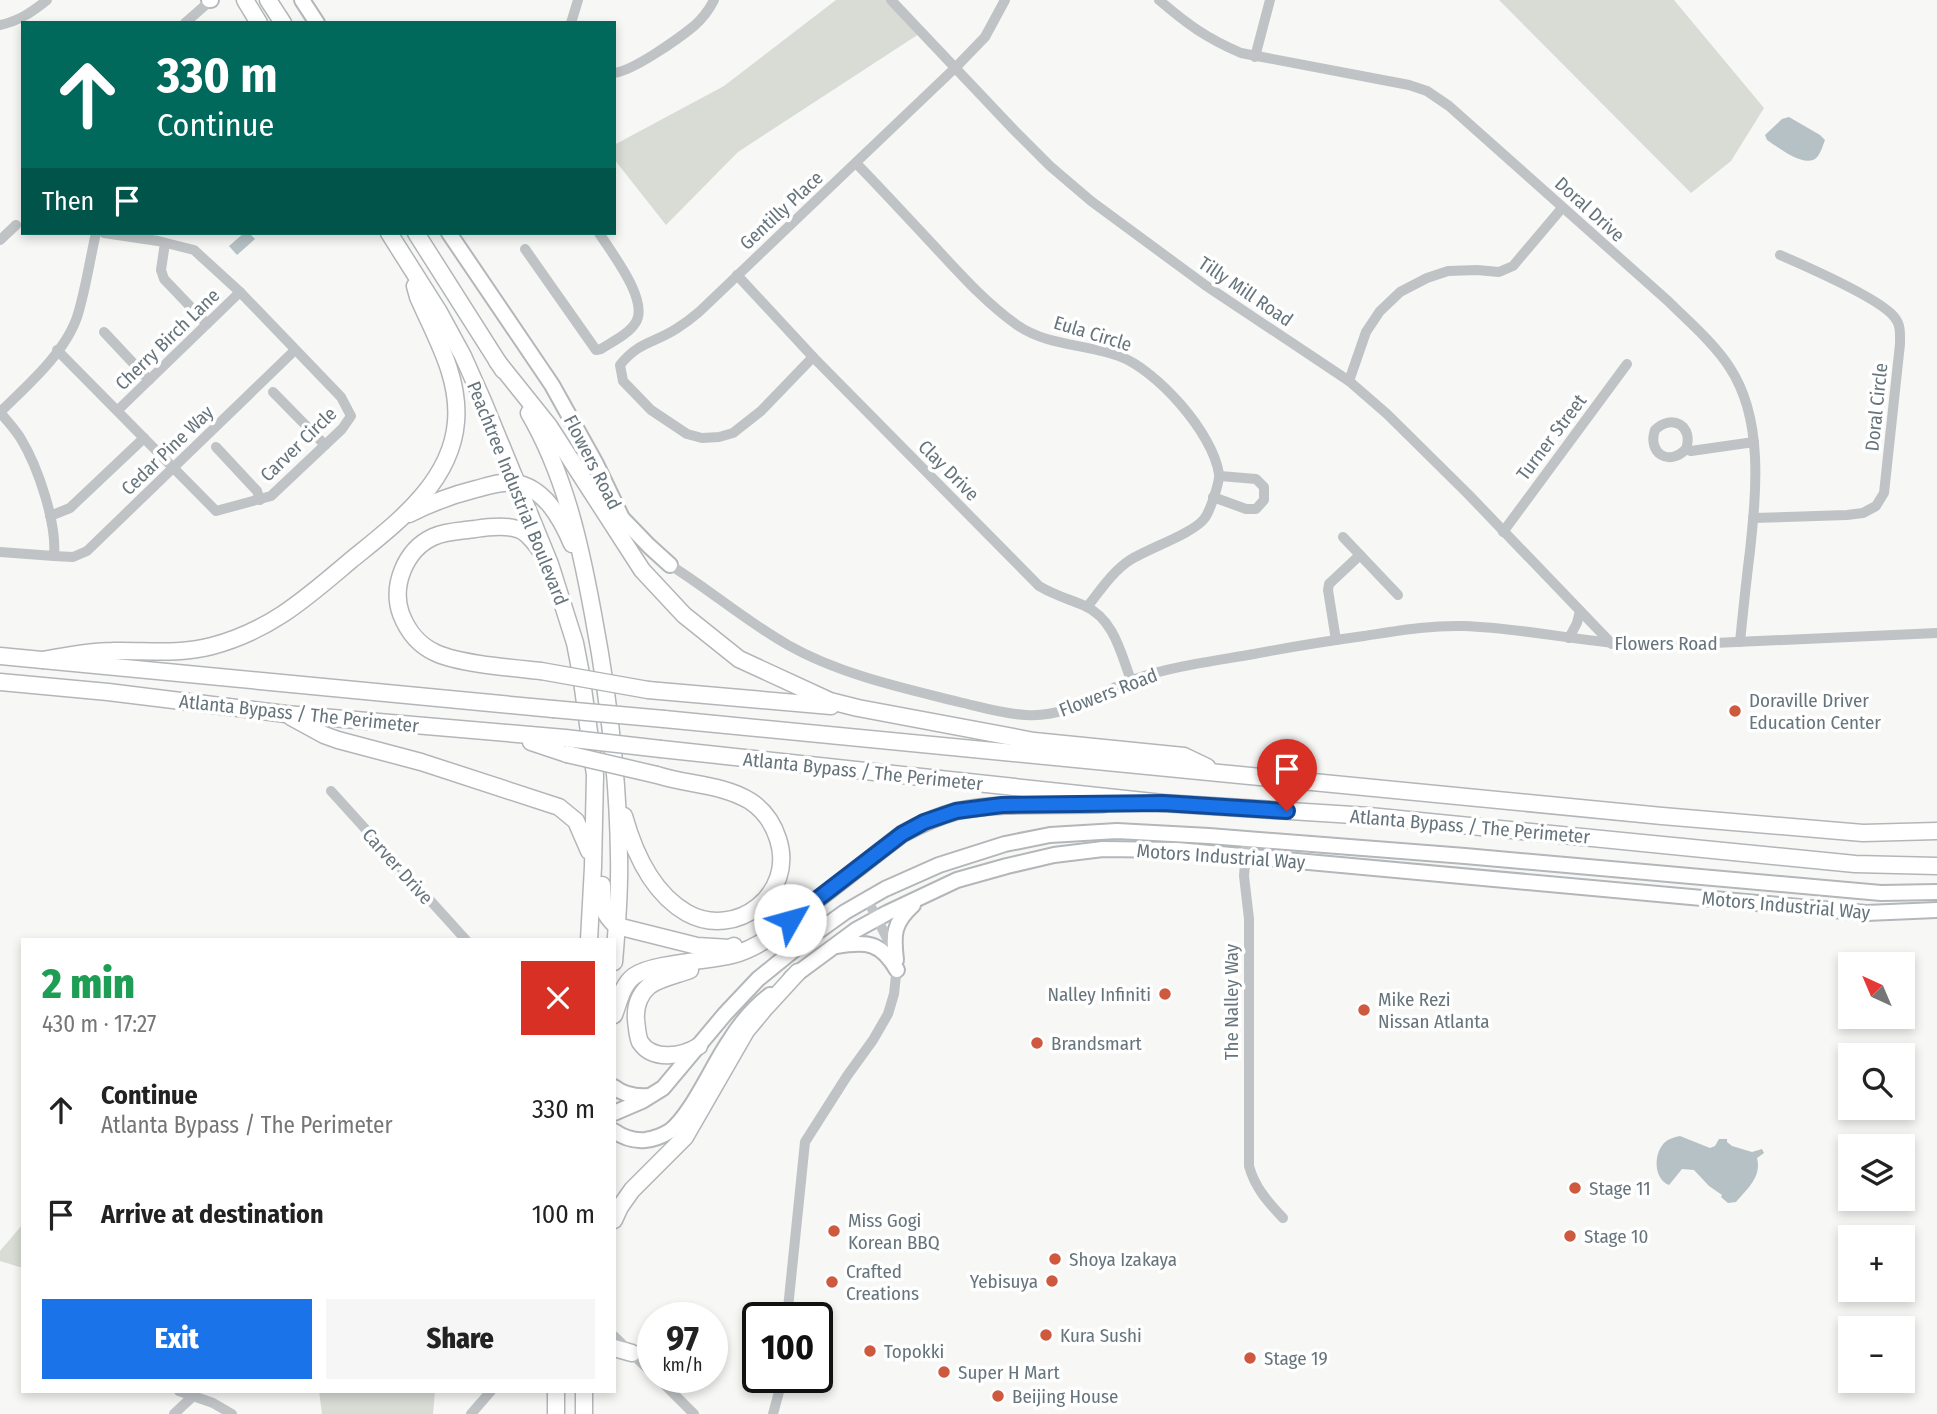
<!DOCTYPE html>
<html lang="en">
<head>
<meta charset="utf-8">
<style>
  body { margin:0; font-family:"Fira Sans Condensed",sans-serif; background:#f6f6f6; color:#222; height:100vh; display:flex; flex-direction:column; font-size:26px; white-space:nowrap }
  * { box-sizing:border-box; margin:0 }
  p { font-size:23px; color:#767676 }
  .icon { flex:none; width:38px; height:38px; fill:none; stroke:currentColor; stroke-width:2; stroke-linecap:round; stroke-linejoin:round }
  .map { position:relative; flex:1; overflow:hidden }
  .panel { position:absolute; left:21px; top:938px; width:595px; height:455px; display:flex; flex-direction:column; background:#fff; border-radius:0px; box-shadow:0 4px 10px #0003 }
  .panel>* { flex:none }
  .hud { position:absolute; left:21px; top:21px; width:595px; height:214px; border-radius:0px; box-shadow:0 4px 10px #0003; background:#00695c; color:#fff; overflow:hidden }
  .needle { width:46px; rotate:316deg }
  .fabs { position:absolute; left:1838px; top:952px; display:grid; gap:14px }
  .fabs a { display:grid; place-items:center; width:77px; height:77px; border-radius:0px; background:#fff; box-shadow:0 4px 10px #0003; font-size:35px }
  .speed { position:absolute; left:637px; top:1302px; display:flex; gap:14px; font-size:35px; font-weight:700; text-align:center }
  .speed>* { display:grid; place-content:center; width:91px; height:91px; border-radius:50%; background:#fff; box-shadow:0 4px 10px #0003; line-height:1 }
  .speed small { font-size:18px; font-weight:400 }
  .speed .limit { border:4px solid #111; border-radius:10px; background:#fff; color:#111 }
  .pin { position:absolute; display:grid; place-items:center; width:60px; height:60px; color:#fff; margin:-72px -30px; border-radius:50% 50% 50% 0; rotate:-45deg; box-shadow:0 0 7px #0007 }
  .pin .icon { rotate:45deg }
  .me { position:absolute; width:77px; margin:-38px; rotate:52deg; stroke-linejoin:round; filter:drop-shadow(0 0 5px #0008) }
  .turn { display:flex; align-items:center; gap:24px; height:147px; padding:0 21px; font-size:32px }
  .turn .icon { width:91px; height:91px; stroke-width:2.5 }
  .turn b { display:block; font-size:49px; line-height:60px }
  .then { display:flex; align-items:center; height:66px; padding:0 21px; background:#0003; gap:14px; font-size:26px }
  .round { display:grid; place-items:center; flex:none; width:74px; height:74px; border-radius:0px; background:#f6f6f6 }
  .overview { display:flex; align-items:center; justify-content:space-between; height:119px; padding:0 21px }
  h1 { font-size:42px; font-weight:800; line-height:52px; color:#1e9e55 }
  .button { display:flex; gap:14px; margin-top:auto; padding:14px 21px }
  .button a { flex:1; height:80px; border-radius:0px; background:#1a73e8; color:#fff; font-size:28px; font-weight:800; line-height:80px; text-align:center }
  .button a+a { background:#f6f6f6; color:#222 }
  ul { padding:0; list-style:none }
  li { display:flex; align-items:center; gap:21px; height:105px; padding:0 21px }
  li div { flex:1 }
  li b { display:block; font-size:26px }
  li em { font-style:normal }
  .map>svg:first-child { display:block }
  .green { fill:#d8dcd5 }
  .water { fill:#b6c1c5 }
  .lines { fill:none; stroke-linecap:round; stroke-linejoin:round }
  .major-casing { stroke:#b3b7ba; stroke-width:18 }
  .highway-casing { stroke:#b3b6b9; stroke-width:19 }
  .minor { stroke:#bfc3c6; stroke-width:10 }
  .major { stroke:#fff; stroke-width:14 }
  .highway { stroke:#fff; stroke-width:16 }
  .highway-bridge-casing { stroke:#b3b6b9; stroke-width:19; stroke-linecap:butt }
  .highway-bridge { stroke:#fff; stroke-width:16 }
  .route-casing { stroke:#114b97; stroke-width:18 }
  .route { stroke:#1a73e8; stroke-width:12 }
  .poi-dot { fill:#ce593f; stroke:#fff; stroke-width:2.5 }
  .labels { text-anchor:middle; stroke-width:7; stroke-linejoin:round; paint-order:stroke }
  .street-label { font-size:19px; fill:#66747c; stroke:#fff }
  .poi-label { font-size:19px; fill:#66747c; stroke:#fff; text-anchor:start }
</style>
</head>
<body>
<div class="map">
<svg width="1937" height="1414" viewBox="0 0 1937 1414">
  <rect width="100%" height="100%" fill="#f7f7f5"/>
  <g class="green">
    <path d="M836,0H891L922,32L738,152L666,225L614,159V145L724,86Z"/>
    <path d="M1499,0H1674L1764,108L1731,161L1691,193Z"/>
    <path d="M23,1224V1268L0,1261V1251Z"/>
    <path d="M319,1391H435L433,1414H322Z"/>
  </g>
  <g class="water">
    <path d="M1789,117L1820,135L1825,140C1823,145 1821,152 1818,156C1807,171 1778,147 1767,140L1765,135L1782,119Z"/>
    <path d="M244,233H249L255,239L237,255L229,246Z"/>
    <path d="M1680,1136L1710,1148L1715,1146L1719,1139H1727V1142L1732,1146L1752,1152L1762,1149L1764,1153L1757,1158C1762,1177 1747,1189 1736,1202L1728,1203L1721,1197L1722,1195L1709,1186L1694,1170L1682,1169L1669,1185C1654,1179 1653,1155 1664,1143C1668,1139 1674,1137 1680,1136Z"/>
  </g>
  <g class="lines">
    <g class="major-casing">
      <g id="major">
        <path d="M209,0H211"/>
        <path d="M302,0L317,23"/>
        <path d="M449,233L552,385L596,464L622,518L649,546L670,565"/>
        <path d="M836,946C867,941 881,942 897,970"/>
        <path d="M896,960C893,935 893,923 913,905"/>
        <path d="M791,978L856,930L887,913L957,880L1007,866L1054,855L1103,849L1177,850L1866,913L1937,910"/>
        <path d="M614,1087C624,1095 636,1097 649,1096"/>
        <path d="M614,1113L642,1101L663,1088L725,1014L758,979L806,940L845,912L885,889L939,865L1005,844L1050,835L1117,831L1209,836L1465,856L1881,893L1937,892"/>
        <path d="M614,1131C624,1138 633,1141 645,1140C654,1139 662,1136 670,1131C692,1114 713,1064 730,1040C741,1022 753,1008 770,995"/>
      </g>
    </g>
    <g class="highway-casing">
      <g id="highway">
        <path d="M245,0L259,23"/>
        <path d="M268,0L283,23"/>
        <path d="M389,233L439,312L463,356L483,401L550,564L575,643L581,674L595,775L593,867L589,940"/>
        <path d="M416,233L503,370"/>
        <path d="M497,361L549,426L642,570L684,615L739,659L830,701L858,708L1034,741L1184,756L1207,767"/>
        <path d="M529,413C565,475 580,543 593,614C608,693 618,775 619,856C620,891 617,927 614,962"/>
        <path d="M409,514C431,503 452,495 476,489C488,486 501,481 514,483C544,487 561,518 572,544"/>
        <path d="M540,550C534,542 527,531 517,529C505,525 487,527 475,529C461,531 446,531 433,537C405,550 391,586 401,614C408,632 418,645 436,653C460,664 513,668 541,671"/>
        <path d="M0,656L553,709"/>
        <path d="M43,660C66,656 89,651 112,651C145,650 178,655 212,646C271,630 305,599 350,561C394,525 451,484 456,422C460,377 435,336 418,297L415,286"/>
        <path d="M0,682L108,692L286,714L565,738"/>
        <path d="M648,690L831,706"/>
        <path d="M291,717L324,735L338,740L421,762L559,807L576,821L589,851"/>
        <path d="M664,719L1662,816L1863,833L1937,831"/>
        <path d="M531,742L567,754"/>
        <path d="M661,749L1163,803L1369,816L1855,864L1937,866"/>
        <path d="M624,816C634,852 652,893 687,913C736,940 796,894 778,839C773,823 764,810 750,801C722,784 688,785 657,775"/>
        <path d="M602,885C602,903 602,915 617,926L697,946L730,948L734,946"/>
        <path d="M690,970C677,975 660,978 649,986C639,995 635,1007 636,1020C637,1027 637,1035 640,1042C653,1062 683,1056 699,1046"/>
        <path d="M614,1015C619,1002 622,985 634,976C652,963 708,961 732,955C744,952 756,946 767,939L902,834C919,825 938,816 957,811C1002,802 1056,806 1103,804"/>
        <path d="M614,1220L620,1207L632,1190L685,1137L746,1031L765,1008L798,972"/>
        <path d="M614,1348L632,1353"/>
        <path d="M584,1391V1414"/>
        <path d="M556,1414V1391"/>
      </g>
    </g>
    <g class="minor">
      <path d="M891,0L1014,130L1050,166L1091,201L1205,285L1349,381L1387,414L1468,494L1612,644"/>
      <path d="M1159,0C1187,24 1206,38 1241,53L1409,85L1427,91L1449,106L1668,301C1689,322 1714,343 1730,368C1764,420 1756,493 1750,551C1746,582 1743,612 1740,642"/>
      <path d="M185,23L210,1"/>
      <path d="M571,23L578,0"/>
      <path d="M0,25C19,21 32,12 47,0"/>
      <path d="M1255,57L1270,0"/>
      <path d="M614,73C633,71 678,39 694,26C702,19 709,10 714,0"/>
      <path d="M856,163C883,191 910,220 936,248C962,276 986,303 1017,325C1047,346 1086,344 1119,356C1157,370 1213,433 1219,474C1220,481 1210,512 1204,519C1192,534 1149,548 1130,560C1113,571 1100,591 1087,607"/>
      <path d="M0,240L16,225"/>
      <path d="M165,243L161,270L164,279L207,324"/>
      <path d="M525,249L596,350L601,349C612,342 629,334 636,322C649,300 611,252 599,233"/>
      <path d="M737,275L813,357L1039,586C1056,596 1069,599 1085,606C1114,619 1121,654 1131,680"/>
      <path d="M104,332L149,380"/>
      <path d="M57,350L216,511L271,496L342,429L351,416L341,397L240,292L194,250L158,241L104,233"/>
      <path d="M813,357L761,411L733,433L719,437L702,438L687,434L651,410L623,381L620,365C638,342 654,343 676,329C684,324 692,318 699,312L956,67L985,37L1005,0"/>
      <path d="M1349,381L1366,332L1380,311L1400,292L1427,278L1448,271L1477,270L1499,272L1513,266L1562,208"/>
      <path d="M273,392L325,445"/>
      <path d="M118,410L240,292"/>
      <path d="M216,447L257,491L260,500"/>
      <path d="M1686,449C1694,426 1672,413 1655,430C1647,453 1669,467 1686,449L1691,451L1754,442"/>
      <path d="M1213,497L1246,509H1256L1264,500V487L1256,479L1220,476"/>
      <path d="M50,516L70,508L144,438"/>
      <path d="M1753,518L1847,515L1863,513L1876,506L1884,493L1900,344C1900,335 1901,325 1895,318C1882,299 1803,265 1780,255"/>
      <path d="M1503,532L1627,364"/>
      <path d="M1343,537L1398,595"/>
      <path d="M0,552L54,556C57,523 38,467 21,439C15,429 7,421 0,412C27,386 67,351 78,314C86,287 90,259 96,233"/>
      <path d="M54,556L73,557L87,551L295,350"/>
      <path d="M670,565C710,590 747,622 788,645C839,674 902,688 959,702C981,707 1003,714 1026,715C1070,718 1097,692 1135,679C1173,666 1214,661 1254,654C1291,647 1327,641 1364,636C1397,631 1430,625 1464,626C1526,628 1586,643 1648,646L1937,633"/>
      <path d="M1569,638L1577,623L1580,611"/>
      <path d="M1336,640L1328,590L1329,584L1360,555"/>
      <path d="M331,791L466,940"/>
      <path d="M1247,839L1244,876L1249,919V1166C1255,1188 1268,1202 1283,1218"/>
      <path d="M867,899L893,950"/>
      <path d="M787,1318L805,1142L847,1076L873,1040L888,1014L894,994L897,966"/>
      <path d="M614,1336L653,1374"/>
      <path d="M657,1377L694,1414"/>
      <path d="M179,1391L213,1403L232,1414"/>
      <path d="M174,1414L193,1396"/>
      <path d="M471,1414L491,1391"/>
      <path d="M773,1414L783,1377"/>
    </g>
    <use href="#major" class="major"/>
    <use href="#highway" class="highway"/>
    <g class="highway-bridge-casing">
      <g id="highway-bridge">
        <path d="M541,671L648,690"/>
        <path d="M553,709L664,719"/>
        <path d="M565,738L661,749"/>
        <path d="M567,754L657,775"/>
      </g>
    </g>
    <use href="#highway-bridge" class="highway-bridge"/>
  </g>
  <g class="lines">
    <g class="route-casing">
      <path id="route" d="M790,920L902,834L924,822L956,811L1002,805L1163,803L1287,811"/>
    </g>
    <use href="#route" class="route"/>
  </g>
  <g class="poi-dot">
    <circle cx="1735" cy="711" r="7"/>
    <circle cx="1165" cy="994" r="7"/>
    <circle cx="1364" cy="1010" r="7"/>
    <circle cx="1037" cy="1043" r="7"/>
    <circle cx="1575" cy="1188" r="7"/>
    <circle cx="834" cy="1231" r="7"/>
    <circle cx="1570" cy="1236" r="7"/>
    <circle cx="1055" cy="1259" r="7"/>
    <circle cx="1052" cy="1281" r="7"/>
    <circle cx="832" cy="1282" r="7"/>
    <circle cx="1046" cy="1335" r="7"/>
    <circle cx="870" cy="1351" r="7"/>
    <circle cx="1250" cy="1358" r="7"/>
    <circle cx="944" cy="1372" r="7"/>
    <circle cx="998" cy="1396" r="7"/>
  </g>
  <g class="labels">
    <g class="street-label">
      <text transform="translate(1590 209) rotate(42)" y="7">Doral Drive</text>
      <text transform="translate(781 210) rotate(-43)" y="7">Gentilly Place</text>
      <text transform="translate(1246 291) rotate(34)" y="7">Tilly Mill Road</text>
      <text transform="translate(1093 333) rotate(17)" y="7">Eula Circle</text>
      <text transform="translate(167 339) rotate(-44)" y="7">Cherry Birch Lane</text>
      <text transform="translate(1876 407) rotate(-84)" y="7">Doral Circle</text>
      <text transform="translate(1551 437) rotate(-53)" y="7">Turner Street</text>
      <text transform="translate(298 444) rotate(-44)" y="7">Carver Circle</text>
      <text transform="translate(167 450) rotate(-44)" y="7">Cedar Pine Way</text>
      <text transform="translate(593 462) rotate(63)" y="7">Flowers Road</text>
      <text transform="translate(949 470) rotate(45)" y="7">Clay Drive</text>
      <text transform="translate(518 493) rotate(68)" y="7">Peachtree Industrial Boulevard</text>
      <text x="1666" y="650">Flowers Road</text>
      <text transform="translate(1108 692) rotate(-21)" y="7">Flowers Road</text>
      <text transform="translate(299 713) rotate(6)" y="7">Atlanta Bypass / The Perimeter</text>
      <text transform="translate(863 771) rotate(6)" y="7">Atlanta Bypass / The Perimeter</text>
      <text transform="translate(1470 826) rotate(5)" y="7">Atlanta Bypass / The Perimeter</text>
      <text transform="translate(1221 856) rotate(4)" y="7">Motors Industrial Way</text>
      <text transform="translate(398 866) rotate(48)" y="7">Carver Drive</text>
      <text transform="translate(1786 905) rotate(5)" y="7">Motors Industrial Way</text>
      <text transform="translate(1231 1002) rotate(-90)" y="7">The Nalley Way</text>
    </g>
    <g class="poi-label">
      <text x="1749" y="707">Doraville Driver<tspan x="1749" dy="22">Education Center</tspan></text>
      <text x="1151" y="1001" text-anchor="end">Nalley Infiniti</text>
      <text x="1378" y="1006">Mike Rezi<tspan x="1378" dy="22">Nissan Atlanta</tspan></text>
      <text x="1051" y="1050">Brandsmart</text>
      <text x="1589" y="1195">Stage 11</text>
      <text x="848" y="1227">Miss Gogi<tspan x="848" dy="22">Korean BBQ</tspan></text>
      <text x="1584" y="1243">Stage 10</text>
      <text x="1069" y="1266">Shoya Izakaya</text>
      <text x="846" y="1278">Crafted<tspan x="846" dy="22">Creations</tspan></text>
      <text x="1038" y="1288" text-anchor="end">Yebisuya</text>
      <text x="1060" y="1342">Kura Sushi</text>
      <text x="884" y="1358">Topokki</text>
      <text x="1264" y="1365">Stage 19</text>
      <text x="958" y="1379">Super H Mart</text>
      <text x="1012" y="1403">Beijing House</text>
    </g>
  </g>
</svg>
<div class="fabs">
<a><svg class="needle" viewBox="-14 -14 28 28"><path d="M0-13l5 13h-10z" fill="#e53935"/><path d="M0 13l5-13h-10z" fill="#767676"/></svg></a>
<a><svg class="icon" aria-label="search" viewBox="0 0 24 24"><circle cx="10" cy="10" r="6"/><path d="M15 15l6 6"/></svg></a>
<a><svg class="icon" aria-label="layers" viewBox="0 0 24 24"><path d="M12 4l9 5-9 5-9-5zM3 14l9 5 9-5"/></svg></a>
<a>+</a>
<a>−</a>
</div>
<div class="speed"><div>97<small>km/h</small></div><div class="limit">100</div></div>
<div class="pin" style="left:1287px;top:811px;background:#d93025"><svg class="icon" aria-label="arrive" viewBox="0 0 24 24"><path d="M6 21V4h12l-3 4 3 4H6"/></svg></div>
<svg class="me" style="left:790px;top:920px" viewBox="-20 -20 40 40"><circle r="19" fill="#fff"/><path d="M0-13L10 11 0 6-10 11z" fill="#1a73e8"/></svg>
<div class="hud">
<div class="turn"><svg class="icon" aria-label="ahead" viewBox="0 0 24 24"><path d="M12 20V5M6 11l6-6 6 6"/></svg><div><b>330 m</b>Continue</div></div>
<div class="then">Then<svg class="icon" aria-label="arrive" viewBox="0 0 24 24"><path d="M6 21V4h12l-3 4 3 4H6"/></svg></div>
</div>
<section class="panel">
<div class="overview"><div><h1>2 min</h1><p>430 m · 17:27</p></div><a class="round" style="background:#d93025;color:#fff"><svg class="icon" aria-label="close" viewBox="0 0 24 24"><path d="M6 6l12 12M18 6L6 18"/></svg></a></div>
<ul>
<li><svg class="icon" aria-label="ahead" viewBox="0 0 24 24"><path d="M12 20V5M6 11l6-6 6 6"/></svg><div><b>Continue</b><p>Atlanta Bypass / The Perimeter</p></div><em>330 m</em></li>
<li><svg class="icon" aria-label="arrive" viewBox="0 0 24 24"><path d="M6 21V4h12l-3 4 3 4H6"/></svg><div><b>Arrive at destination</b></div><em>100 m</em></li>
</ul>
<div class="button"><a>Exit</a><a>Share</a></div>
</section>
</div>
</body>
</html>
